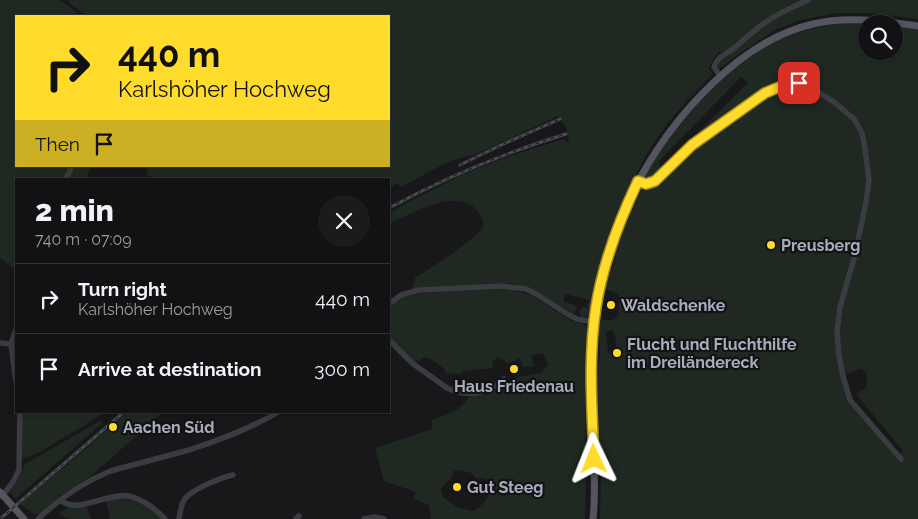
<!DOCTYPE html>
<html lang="en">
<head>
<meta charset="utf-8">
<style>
  body { margin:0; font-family:Raleway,sans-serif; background:#1b1b1d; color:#f1f3f6; height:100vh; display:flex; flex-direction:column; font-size:19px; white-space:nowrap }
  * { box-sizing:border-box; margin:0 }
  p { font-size:16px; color:#9c9ea0 }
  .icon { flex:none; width:28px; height:28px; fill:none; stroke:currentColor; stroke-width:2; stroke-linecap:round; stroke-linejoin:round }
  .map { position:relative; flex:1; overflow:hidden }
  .panel { position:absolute; left:15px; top:178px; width:375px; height:235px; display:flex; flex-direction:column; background:#121214; border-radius:0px; box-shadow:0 2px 8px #0003,0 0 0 1px #313234 }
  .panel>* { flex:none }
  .banner { position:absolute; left:15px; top:15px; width:375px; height:152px; border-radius:0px; box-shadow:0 2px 8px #0003,0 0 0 1px #313234; background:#ffdc2c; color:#111; overflow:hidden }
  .fabs { position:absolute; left:858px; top:15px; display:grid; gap:10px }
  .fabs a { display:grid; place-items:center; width:45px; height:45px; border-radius:50%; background:#121214; box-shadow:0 2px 8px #0003,0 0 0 1px #313234; font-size:25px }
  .pin { position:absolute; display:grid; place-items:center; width:42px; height:42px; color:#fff; margin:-21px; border-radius:10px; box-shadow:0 2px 8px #0006 }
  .me { position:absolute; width:55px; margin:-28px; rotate:358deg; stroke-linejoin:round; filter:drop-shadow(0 0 4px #0008) }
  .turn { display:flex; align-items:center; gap:18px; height:105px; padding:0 20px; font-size:22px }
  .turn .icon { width:65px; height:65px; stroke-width:2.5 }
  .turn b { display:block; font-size:35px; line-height:42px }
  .then { display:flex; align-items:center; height:48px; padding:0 20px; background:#0003; gap:10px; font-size:19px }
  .round { display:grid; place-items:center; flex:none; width:52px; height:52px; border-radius:26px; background:#1b1b1d }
  .overview { display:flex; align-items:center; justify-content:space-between; height:85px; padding:0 20px }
  h1 { font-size:30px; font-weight:800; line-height:38px }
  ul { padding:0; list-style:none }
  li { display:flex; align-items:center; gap:15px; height:70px; padding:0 20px; border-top:1px solid #313234 }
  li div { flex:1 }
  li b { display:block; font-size:19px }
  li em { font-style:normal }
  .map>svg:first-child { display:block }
  .green { fill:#1f2922; fill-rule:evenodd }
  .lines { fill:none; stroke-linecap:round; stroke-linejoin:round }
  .minor { stroke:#3b3b42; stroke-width:5.5 }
  .major { stroke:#54555f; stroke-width:7 }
  .rail-casing { stroke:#4b4c55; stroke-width:3 }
  .rail { stroke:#131316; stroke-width:1; stroke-dasharray:4; stroke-linecap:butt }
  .route-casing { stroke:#a68f1d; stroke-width:12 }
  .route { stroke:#ffdc2c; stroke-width:9 }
  .poi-dot { fill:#ffdc2c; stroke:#131316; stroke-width:2 }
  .labels { text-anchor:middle; stroke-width:4.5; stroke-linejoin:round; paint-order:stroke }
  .poi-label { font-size:16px; font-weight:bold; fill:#a9acbc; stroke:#131316; text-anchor:start }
</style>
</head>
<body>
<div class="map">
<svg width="918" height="519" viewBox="0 0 918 519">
  <rect width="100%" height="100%" fill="#18181b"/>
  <g class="green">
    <path d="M0,0H59L77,12L75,16H53L46,14V16H16V166H91L86,179H16V270L4,261L0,257Z"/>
    <path d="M69,0H918V19L869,13H837L800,20L775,30L740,53L719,69L717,68V64L720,60L731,55L725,51L718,53L709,66V69L713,74C700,87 687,100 675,114C656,137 641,163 628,190L629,191L617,221L596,284L591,313C588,316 586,317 582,317L580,314L581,309L583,307L587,308L589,300L566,294L564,296V302C568,303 575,303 577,308L574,314C558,306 543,295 527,288C505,278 478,286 454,287C440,287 426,286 412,289L415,278L452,254L476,235L483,227V220C480,215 476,208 471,205C449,191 408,215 389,224V213C417,197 446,182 476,169C503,158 532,149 560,140L565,139L566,142L569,141L566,127L558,116L476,154L456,159L438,167L401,187L398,183L389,189V179H158L147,175V166H389V16H87L69,3Z"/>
    <path d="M847,23L874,24H866V51H894V26L918,30V519H600L601,472L597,380L600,355L599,333L601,319C609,321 613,322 619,315V294L605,289L612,267L614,266C615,261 614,256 616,251C622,226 635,203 646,180L644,176C653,163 661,148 671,135C703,93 744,51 794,34C812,28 829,25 847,23ZM741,77L748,83L666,164L662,167L660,166L659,162L662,158ZM612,330L615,336L617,352L608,353L606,332ZM859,369H862L866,372L867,378L866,387L856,394L903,451L898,455L848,393L843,376Z"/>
    <path d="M502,289C536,291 545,307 573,321C579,324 585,322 589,329L588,376L585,377L586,473L585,519H431L429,505L413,498L416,492L384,481L375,448L432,429V420C446,415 461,411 468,398L504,386L514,378L541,373L548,364L543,353L531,356L534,366L523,367L520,358L507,364L502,359L497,357L496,360L492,361L493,368L463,371L462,374L445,373V369L431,359L424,357L419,361L417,360L414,363L389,338V307L402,298L420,293ZM454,470L470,472L476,478L487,479C489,499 490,500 473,511L458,508L443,497L441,488L451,478Z"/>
    <path d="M22,411H107L80,428L34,455L24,458L22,457Z"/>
    <path d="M129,411H164L91,476L60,496L40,514H34L20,504L82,452L108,429L111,432L118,426L115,423Z"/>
    <path d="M100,421L102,423L15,499L10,492L18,480L25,464Z"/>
    <path d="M121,498C138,500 150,509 163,519H110L106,501Z"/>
    <path d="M86,505L91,519H69L59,514L68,507L73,508Z"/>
  </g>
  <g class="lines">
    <g class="minor">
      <path d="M720,76L714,67C717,57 725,55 733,49C743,41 752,32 763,24C777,14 792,7 808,0"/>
      <path d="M66,179L72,166"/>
      <path d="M638,181L646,183L655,181L699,140L765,93L784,85L791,83H799L807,85L834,102L854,119L862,133L864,142L869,180L866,202L855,255L840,307L837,332L839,356L843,376L850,400L901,459"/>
      <path d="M389,304L401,295L419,290L502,286L526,289L536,294L569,315L577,319L594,322"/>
      <path d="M16,330L11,344L16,382"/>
      <path d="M389,340L412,363L447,388C468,398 487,394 504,379"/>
      <path d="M0,343L11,344"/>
      <path d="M0,496L3,495L13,482L19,470L20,411"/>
      <path d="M61,500C75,515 109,492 129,496C143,500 155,508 165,519"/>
      <path d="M38,519C58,500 82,483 108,472C116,469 125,467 133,465C152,460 170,455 189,450C220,440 252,428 280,411"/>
      <path d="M179,519C180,513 181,505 184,500C190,490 222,477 233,475"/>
      <path d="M296,519L299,516"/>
      <path d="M364,519L374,517L384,519"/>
    </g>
    <g class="major">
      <path d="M0,492L24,519"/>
      <path d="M593,519C596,491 594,463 593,436C592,398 590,360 594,322C603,233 648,145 713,83C741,56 774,33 813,24C848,16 882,21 918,26"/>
    </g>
    <g class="rail-casing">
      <g id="rail">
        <path d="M460,165L501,145L560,119"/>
        <path d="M389,208C446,177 504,153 566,134"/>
        <path d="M0,519L125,411"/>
      </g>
    </g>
    <use href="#rail" class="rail"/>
  </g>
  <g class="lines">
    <g class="route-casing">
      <path id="route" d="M594,459C592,409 588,357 596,307C603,263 619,221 638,181L646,184L655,181L692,145L765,93L784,85L791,83H799"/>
    </g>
    <use href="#route" class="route"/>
  </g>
  <g class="poi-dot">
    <circle cx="771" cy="245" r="5"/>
    <circle cx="611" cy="305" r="5"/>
    <circle cx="617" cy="353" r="5"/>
    <circle cx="514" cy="369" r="5"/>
    <circle cx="113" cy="427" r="5"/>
    <circle cx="457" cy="487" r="5"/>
  </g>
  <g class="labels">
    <g class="poi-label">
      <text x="781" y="251">Preusberg</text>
      <text x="621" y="311">Waldschenke</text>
      <text x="627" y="350">Flucht und Fluchthilfe<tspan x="627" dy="18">im Dreiländereck</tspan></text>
      <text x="514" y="392" text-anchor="middle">Haus Friedenau</text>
      <text x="123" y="433">Aachen Süd</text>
      <text x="467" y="493">Gut Steeg</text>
    </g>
  </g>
</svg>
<div class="fabs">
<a><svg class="icon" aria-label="search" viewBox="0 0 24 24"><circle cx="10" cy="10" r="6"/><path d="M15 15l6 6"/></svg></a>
</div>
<div class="pin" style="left:799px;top:83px;background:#d93025"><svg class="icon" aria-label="arrive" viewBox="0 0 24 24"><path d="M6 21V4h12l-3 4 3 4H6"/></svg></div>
<svg class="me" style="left:594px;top:459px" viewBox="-20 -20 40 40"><path d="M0-17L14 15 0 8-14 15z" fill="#ffdc2c" stroke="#fff" stroke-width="4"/></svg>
<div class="banner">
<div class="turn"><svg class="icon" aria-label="right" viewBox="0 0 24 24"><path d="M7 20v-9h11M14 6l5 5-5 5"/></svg><div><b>440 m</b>Karlshöher Hochweg</div></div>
<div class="then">Then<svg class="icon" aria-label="arrive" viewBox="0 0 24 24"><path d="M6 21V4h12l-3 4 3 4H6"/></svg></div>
</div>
<section class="panel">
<div class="overview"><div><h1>2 min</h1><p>740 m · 07:09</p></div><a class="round"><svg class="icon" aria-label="close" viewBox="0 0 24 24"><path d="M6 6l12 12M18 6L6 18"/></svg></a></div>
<ul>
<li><svg class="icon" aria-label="right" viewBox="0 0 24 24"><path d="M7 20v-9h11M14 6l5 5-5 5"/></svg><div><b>Turn right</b><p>Karlshöher Hochweg</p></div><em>440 m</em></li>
<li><svg class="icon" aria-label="arrive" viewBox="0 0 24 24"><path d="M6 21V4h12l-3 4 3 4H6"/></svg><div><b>Arrive at destination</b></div><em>300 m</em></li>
</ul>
</section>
</div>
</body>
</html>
